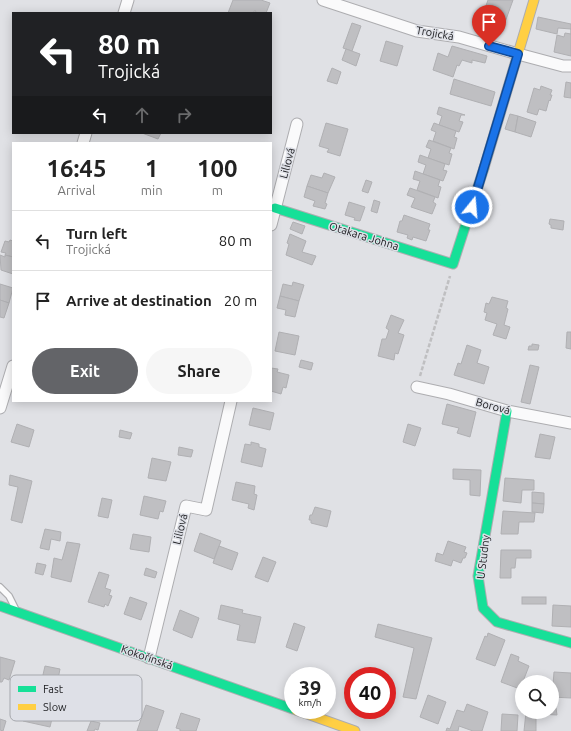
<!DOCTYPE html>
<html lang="en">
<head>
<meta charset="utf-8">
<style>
  body { margin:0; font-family:Ubuntu,sans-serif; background:#f6f6f6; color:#222; height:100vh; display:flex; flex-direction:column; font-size:15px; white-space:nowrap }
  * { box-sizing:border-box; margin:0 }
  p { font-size:13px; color:#767676 }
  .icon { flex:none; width:22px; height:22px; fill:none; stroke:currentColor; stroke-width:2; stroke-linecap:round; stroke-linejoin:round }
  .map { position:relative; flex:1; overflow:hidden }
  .drawer { position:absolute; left:12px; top:142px; width:260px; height:260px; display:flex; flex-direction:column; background:#fff; border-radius:0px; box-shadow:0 2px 10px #0003 }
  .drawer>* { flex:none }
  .hud { position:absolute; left:12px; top:12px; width:260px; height:122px; border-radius:0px; box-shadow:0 2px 10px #0003; background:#202124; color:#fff; overflow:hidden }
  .fabs { position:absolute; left:515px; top:675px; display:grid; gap:8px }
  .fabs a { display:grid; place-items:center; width:44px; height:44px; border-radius:50%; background:#fff; box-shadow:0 2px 10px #0003; font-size:20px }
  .speed { position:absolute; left:284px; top:667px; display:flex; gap:8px; font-size:20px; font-weight:700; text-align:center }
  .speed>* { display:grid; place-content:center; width:52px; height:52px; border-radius:50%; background:#fff; box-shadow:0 2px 10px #0003; line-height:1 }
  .speed small { font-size:10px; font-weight:400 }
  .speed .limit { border:6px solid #d22; background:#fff; color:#111 }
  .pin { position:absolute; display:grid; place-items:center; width:34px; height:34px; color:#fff; margin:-41px -17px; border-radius:50% 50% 50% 0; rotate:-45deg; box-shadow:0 0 4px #0007 }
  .pin .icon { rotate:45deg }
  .me { position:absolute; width:44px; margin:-22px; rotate:17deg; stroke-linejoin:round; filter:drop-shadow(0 0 3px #0008) }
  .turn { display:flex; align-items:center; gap:14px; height:84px; padding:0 20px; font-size:18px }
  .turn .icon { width:52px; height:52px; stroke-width:2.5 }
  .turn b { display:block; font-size:28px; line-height:34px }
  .lanes { display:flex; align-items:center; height:38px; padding:0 20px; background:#0003; justify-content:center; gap:20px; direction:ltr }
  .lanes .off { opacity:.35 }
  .eta { display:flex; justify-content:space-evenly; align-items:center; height:68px; text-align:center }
  .eta b { font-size:24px; font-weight:600; line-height:28px }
  .cta { display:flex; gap:8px; margin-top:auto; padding:8px 20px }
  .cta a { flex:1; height:46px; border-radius:24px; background:#636468; color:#fff; font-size:16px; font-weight:600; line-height:46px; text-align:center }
  .cta a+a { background:#f6f6f6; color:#222 }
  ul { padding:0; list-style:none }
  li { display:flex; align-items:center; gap:12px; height:60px; padding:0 20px; border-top:1px solid #e0e0e0 }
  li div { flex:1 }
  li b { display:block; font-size:15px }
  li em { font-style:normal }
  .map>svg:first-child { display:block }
  .building { fill:#bfbfc2; stroke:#b0b0b3 }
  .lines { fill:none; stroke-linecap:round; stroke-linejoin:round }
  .lane-casing { stroke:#adadb0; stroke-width:8 }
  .street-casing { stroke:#adadb0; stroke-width:13 }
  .fast-casing { stroke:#adadb0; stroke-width:11 }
  .slow-casing { stroke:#adadb0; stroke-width:11 }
  .path { stroke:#bfbfc1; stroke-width:2.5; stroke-dasharray:4 2; stroke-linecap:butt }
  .lane { stroke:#fafafb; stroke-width:5.5 }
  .street { stroke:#fafafb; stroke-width:11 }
  .fast { stroke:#16e098; stroke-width:9 }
  .slow { stroke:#ffcf43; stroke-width:9 }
  .route-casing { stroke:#114b97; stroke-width:10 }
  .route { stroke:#1a73e8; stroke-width:7 }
  .labels { text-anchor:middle; stroke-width:3; stroke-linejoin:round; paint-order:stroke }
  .street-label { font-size:11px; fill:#202124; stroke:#dee0e7 }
  .key { fill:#dee0e7; stroke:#a5a7ac; stroke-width:1 }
  .key-label { font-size:11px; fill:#202124 }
</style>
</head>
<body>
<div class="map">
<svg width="571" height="731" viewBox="0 0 571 731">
  <rect width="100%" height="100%" fill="#e0e1e5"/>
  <g class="building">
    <path d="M233,0H261L270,3L266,13H255L256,11H254V13H228Z"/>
    <path d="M488,0H513L504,25L482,17Z"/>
    <path d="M538,17L571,24V34V29L558,28L557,34L536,29Z"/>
    <path d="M352,23L361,26L352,51L343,48Z"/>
    <path d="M565,33L571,34V56L554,52L557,35L564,37Z"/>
    <path d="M386,41L403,46L397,66L380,61Z"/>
    <path d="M452,46L487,56L485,63L472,60V63L462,60L459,66L457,65L453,77L433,70L438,53L448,57Z"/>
    <path d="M346,49L360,54L356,66L342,60Z"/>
    <path d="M332,68L341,72L337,84L327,81Z"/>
    <path d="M454,79L495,92L491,106L450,94Z"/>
    <path d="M566,82L571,83V98L564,97Z"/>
    <path d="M541,86L552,90L550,95H552L550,101L549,100L546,111L539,109L537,115L527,112L534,88L540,90Z"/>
    <path d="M439,107L465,115H461L459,121L463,122L459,132L439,125L442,116L437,114Z"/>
    <path d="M510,114L518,116L515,132L505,129Z"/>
    <path d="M518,116L536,122L531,137L515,132Z"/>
    <path d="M326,123L348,129L340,156L327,152L329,149L319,146Z"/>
    <path d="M434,123L456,131L454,137L457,138L454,149L433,141L436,132L431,130Z"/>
    <path d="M142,133H161L158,139Z"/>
    <path d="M429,140L451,148L449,153L452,154L449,165L428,158L431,149L426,147Z"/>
    <path d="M420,155L445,164L443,170L447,171L443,181L423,174L426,165L418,162Z"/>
    <path d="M415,171L440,180L438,186L441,187L438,198L417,190L420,181L413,179Z"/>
    <path d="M324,173L335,177L328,193L307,186L311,175L322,178Z"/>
    <path d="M366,180L372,182L368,193L362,191Z"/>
    <path d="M307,186L328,193L325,203L327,204L325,209L313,206L315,201L304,197Z"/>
    <path d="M410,188L435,197L433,202L436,204L432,214L411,207L415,198L407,195Z"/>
    <path d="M374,200L380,202L377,213L371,211Z"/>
    <path d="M349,202L365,207L360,221L354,220L355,218L345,215Z"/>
    <path d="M404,215L430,224L428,230H430L426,241L413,237L412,240L407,238L408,235L397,232L400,221H402Z"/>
    <path d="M550,219L564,221L563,230L551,228V225L549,224Z"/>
    <path d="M293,222L305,226L302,234L290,229Z"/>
    <path d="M290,234L306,241L302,252L316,256L312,265L286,255L289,244L287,243Z"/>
    <path d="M10,240L13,241V257L5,255L6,253L1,252L5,241L9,242Z"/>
    <path d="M0,255L5,257V255L13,257V274L1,270Z"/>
    <path d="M293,282L304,285L299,301L280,296L283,284L292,286Z"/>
    <path d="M0,284L13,288L9,303L0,300Z"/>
    <path d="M280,296L299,301L295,317L285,315L286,310L277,308Z"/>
    <path d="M492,297L508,301L506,308L508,309L504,325L510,327L506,339L493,335L497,324L485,320L487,313L484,312L486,303L489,304Z"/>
    <path d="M0,300L9,303L4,318L0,317Z"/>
    <path d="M391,315L404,320L398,333L404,335L398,354L395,353L394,360L378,356L382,339H386L389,330L386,328Z"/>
    <path d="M279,332L299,336L295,355L275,351Z"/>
    <path d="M567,332H571V349L566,348Z"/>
    <path d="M532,344L539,345L538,350H528L529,346H532Z"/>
    <path d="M467,345L481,350L477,363L489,367L484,384L454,375L458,363L461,364Z"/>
    <path d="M301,360L313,363L311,370L299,367Z"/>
    <path d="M530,365L539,367L530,404L521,402Z"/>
    <path d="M271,368L278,369L277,372L289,375L286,388L283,387L281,394L271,391Z"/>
    <path d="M447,404L476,412L470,437L457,433L459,428L442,424Z"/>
    <path d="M253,408L274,413L270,430L249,425Z"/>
    <path d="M17,424L34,430L29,447L11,442Z"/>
    <path d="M408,424L421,428L415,446L403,442Z"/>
    <path d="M120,430L132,433L130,439L119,437Z"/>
    <path d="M540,434L555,437L550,459L535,457Z"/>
    <path d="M251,442L259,444V447L266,449L262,467L241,462L245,444L251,445Z"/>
    <path d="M179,447L193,450L191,457L178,455Z"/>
    <path d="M152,458L171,462L166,481L148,478Z"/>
    <path d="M453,469L481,470L480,496L470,495V480L453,479Z"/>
    <path d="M10,475L32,481L22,523L11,520L18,487L9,485Z"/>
    <path d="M505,478L534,480V490H522L521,503L503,501Z"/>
    <path d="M236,482L255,486L254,494L257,495L254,510L248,508L249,504L232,500Z"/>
    <path d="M532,492L544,493V504L532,503Z"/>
    <path d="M144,496L166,501L163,512L160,511L158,519L140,515Z"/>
    <path d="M102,498L112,500L108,518L98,516Z"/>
    <path d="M532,503L544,504L543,513L532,512Z"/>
    <path d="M315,507L331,511L327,527L311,523V520H309L310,515H312Z"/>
    <path d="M503,511L535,513L534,522H519L518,534H501Z"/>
    <path d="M45,529L61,532L60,541L51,539L49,550L40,548Z"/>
    <path d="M200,533L221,541L214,559L194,551Z"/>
    <path d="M133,534L151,537L149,552L130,549Z"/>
    <path d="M448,541L466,547L464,552L467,553L465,558H463L461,563L453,560L451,566L435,561L437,553L443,555Z"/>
    <path d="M67,542L80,544L71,582L51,577L54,558L62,560Z"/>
    <path d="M219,546L238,553L232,570L213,563Z"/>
    <path d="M501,550H531V558H516L515,568H511V578H500Z"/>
    <path d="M263,557L276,562L268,582L255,577Z"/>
    <path d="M37,563L46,565L43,575L35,573Z"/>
    <path d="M146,568L157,572L155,578L144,575Z"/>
    <path d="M99,572L109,575L105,588L111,590L109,595L112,596L108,606L105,604L104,607L88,602Z"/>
    <path d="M130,597L147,603L141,620L124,614Z"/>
    <rect x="522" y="597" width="24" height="7"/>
    <path d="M221,605L243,610L242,613L261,617L255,643L237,640L240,625L218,619Z"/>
    <path d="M553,605L571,606V627L552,626Z"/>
    <path d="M180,610L199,618L192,638L173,630Z"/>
    <path d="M294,623L305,627L297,651L286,647Z"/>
    <path d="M378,624L432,638L416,699L403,697L414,648L375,637Z"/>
    <path d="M488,633L505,640L495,666L476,659L485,636L487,637Z"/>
    <path d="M511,654L519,657L518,661L529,666L520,689L501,682Z"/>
    <path d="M0,657L15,661L9,680L4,678L2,682H0Z"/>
    <path d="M45,666L60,669L56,689H59L50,727L23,721L26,708L35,710Z"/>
    <path d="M554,672L571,673V698L552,697Z"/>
    <path d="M428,695L446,702L438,724L420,717Z"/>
    <path d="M467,704L488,712L482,731H473L459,726L458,731H446L447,728L450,729L457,710L464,712Z"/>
    <path d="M146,705L164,711L157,731H137Z"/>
    <path d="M552,708H556L557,715L539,714V712H552Z"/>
    <path d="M526,712H536V731H524Z"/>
    <path d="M181,713L200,719L196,731H180V729L176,728Z"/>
    <path d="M502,714L518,715L517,731H501Z"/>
    <path d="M0,719L6,721L3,731L0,730Z"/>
    <path d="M91,721L100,723L98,730L95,729L94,731H87Z"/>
  </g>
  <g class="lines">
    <g class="lane-casing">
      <path id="lane" d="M0,587L9,596L15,608"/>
    </g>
    <g class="street-casing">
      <g id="street">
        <path d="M323,0L417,31L459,37L518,54L563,66H571"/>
        <path d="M124,13L128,0"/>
        <path d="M83,143L86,133"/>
        <path d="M271,225L297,124"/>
        <path d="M417,387L449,394L507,411L571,423"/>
        <path d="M0,408L13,366"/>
        <path d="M149,658L186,506L206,510L231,401"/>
      </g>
    </g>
    <g class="fast-casing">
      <g id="fast">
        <path d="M275,208L453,264L484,168"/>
        <path d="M507,411L478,576L483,608L497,622L571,643"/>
        <path d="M0,606L293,709"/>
      </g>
    </g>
    <g class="slow-casing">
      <g id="slow">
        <path d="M484,168L534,0"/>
        <path d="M296,710L355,731"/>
      </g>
    </g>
    <path class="path" d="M420,376L450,276"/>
    <use href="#lane" class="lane"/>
    <use href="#street" class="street"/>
    <use href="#fast" class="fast"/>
    <use href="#slow" class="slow"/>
  </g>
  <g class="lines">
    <g class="route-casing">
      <path id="route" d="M472,207L518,54L489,46"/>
    </g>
    <use href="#route" class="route"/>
  </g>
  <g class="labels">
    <g class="street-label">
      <text transform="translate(435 33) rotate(10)" y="4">Trojická</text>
      <text transform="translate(287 163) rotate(-75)" y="4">Liliová</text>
      <text transform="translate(364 236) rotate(17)" y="4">Otakara Johna</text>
      <text transform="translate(493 406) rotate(15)" y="4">Borová</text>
      <text transform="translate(180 529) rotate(-76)" y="4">Liliová</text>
      <text transform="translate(483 557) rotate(-83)" y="4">U Studny</text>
      <text transform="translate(147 657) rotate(19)" y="4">Kokořínská</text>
    </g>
  </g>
  <rect x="10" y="675" width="132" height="46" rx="6" class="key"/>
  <rect x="18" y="686" width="18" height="6" fill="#16e098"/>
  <rect x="18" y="704" width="18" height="6" fill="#ffcf43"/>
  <g class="key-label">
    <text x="43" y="693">Fast</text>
    <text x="43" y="711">Slow</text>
  </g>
</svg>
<div class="fabs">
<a><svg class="icon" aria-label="search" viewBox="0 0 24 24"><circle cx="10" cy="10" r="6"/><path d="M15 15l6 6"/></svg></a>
</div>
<div class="speed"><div>39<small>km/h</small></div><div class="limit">40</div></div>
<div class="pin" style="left:489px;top:46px;background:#d93025"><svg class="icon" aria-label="arrive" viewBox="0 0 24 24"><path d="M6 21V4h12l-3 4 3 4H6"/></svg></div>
<svg class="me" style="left:472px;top:207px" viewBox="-20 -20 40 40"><circle r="17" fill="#1a73e8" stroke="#fff" stroke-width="3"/><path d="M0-11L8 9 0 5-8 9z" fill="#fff"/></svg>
<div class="hud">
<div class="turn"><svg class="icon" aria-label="left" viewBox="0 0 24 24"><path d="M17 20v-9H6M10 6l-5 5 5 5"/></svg><div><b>80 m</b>Trojická</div></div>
<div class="lanes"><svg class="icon" aria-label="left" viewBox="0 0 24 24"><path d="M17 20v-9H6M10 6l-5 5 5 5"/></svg><svg class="icon off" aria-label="ahead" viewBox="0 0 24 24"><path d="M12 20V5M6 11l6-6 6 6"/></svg><svg class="icon off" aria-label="right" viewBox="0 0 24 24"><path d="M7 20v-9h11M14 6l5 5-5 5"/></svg></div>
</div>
<section class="drawer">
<div class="eta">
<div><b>16:45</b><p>Arrival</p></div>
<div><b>1</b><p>min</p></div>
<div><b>100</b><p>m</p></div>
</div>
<ul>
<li><svg class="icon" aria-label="left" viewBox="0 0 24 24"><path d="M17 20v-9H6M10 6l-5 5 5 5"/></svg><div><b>Turn left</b><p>Trojická</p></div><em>80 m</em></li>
<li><svg class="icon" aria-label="arrive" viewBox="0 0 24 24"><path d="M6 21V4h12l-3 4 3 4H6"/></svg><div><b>Arrive at destination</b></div><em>20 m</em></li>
</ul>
<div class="cta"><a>Exit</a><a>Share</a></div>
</section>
</div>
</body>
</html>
